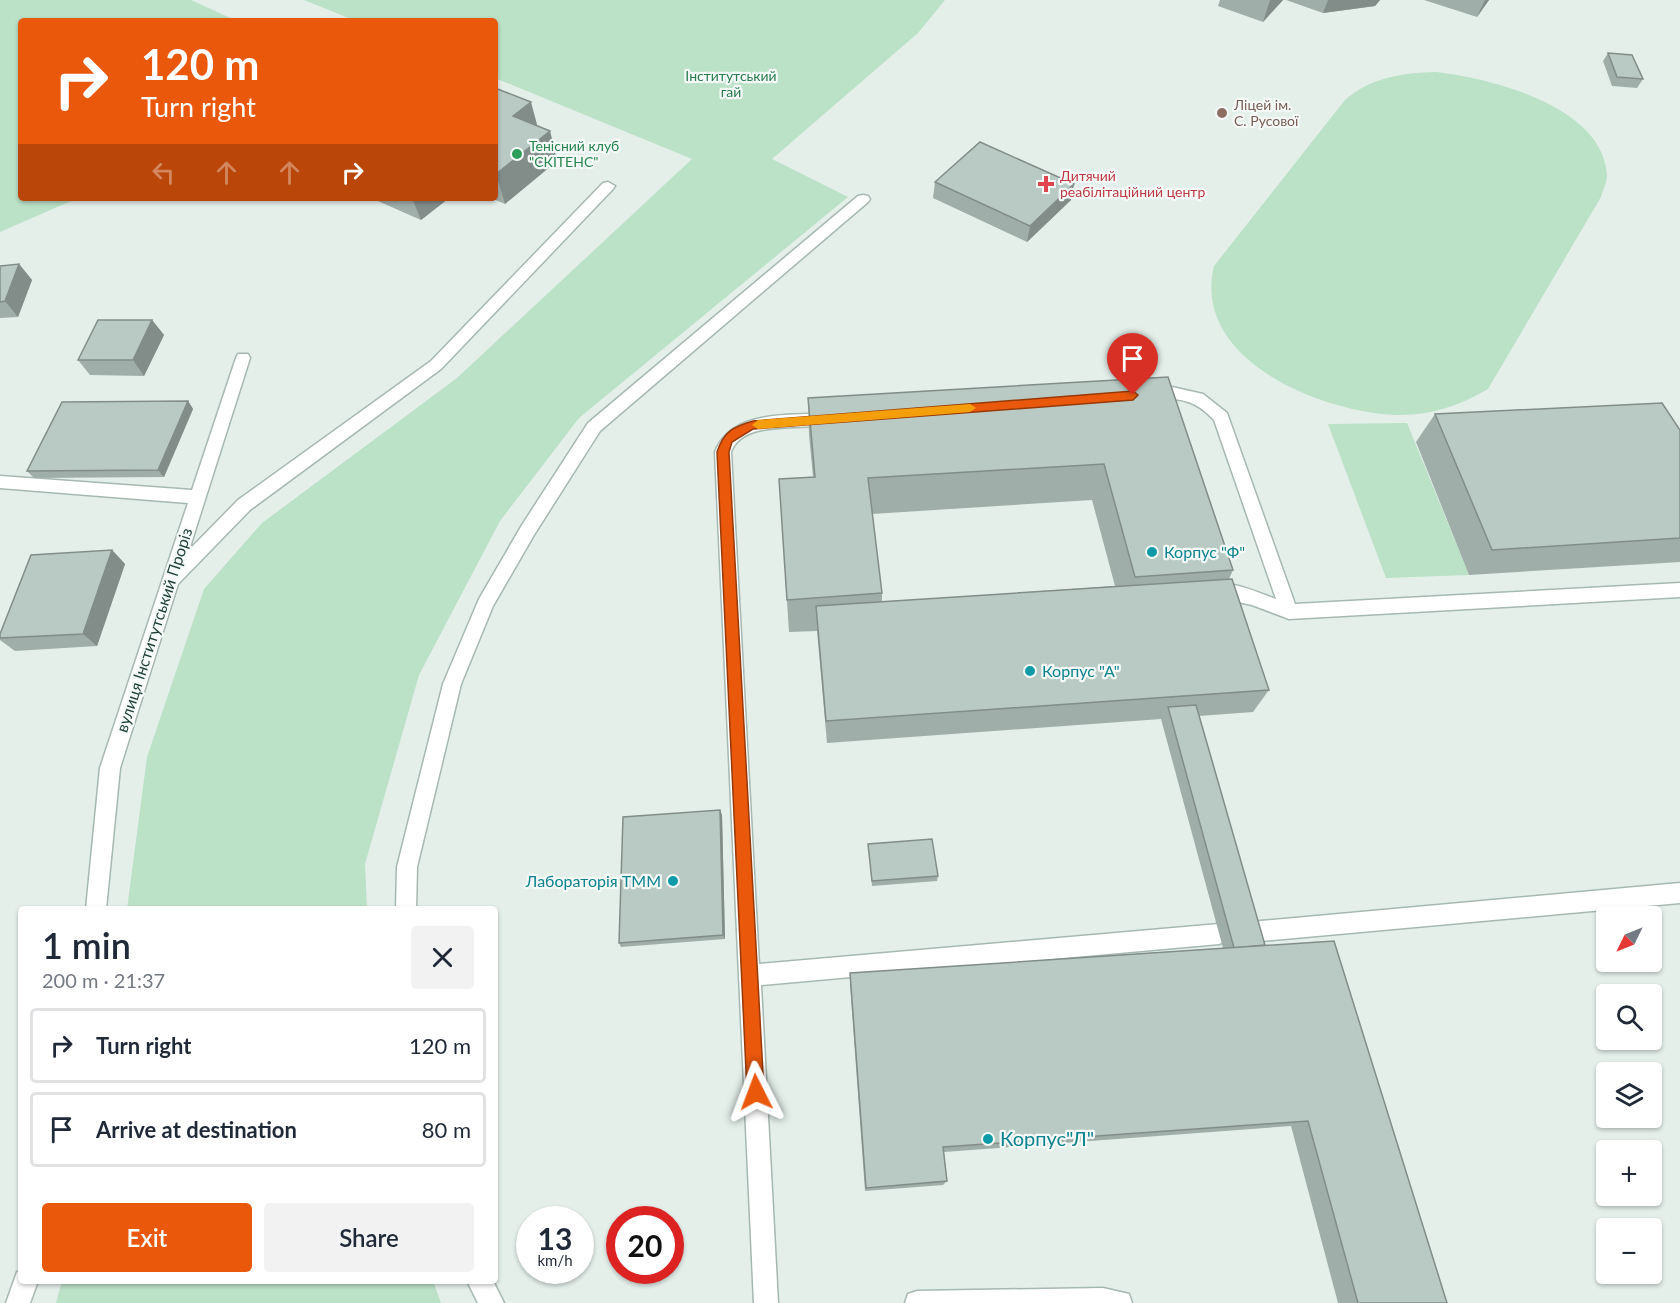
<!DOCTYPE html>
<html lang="en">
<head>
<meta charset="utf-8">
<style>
  body { margin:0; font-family:Lato,sans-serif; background:#f2f2f3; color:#1f2937; height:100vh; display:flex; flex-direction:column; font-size:22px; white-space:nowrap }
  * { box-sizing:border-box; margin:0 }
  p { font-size:20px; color:#747a83 }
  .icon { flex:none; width:33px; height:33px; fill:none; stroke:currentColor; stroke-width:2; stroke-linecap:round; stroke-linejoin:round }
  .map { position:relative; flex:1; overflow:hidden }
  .panel { position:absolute; left:18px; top:906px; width:480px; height:378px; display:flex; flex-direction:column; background:#fff; border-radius:6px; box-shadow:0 2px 4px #0004 }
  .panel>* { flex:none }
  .hud { position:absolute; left:18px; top:18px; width:480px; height:183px; border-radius:6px; box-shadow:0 2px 4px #0004; background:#ea580c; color:#fff; overflow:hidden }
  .needle { width:39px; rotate:227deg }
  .fabs { position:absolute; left:1596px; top:906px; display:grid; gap:12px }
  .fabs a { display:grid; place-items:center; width:66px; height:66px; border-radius:6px; background:#fff; box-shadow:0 2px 4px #0004; font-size:30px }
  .speed { position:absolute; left:516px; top:1206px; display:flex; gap:12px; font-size:30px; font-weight:700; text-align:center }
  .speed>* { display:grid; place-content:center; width:78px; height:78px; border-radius:50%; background:#fff; box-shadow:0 2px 4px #0004; line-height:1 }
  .speed small { font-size:15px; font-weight:400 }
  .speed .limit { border:9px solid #d22; background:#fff; color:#111 }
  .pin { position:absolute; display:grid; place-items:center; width:51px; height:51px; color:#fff; margin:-62px -26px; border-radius:50% 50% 50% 0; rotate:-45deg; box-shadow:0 0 6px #0007 }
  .pin .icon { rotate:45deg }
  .me { position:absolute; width:66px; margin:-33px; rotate:357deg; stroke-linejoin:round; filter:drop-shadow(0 0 4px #0008) }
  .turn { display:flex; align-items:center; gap:21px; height:126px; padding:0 24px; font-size:27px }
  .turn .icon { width:78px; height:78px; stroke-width:2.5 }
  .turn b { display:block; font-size:42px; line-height:51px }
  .lanes { display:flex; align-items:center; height:57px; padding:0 24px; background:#0003; justify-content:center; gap:30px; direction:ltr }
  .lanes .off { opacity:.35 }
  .round { display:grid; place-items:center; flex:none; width:63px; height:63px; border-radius:6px; background:#f2f2f3 }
  .headline { display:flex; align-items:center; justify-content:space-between; height:102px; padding:0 24px }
  h1 { font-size:36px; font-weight:600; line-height:45px }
  .cta { display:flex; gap:12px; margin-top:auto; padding:12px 24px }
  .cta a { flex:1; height:69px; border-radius:6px; background:#ea580c; color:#fff; font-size:24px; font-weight:600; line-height:69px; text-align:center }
  .cta a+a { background:#f2f2f3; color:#1f2937 }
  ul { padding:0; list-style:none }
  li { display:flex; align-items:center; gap:18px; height:75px; margin:0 12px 9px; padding:0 12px; border:3px solid #e0e1e3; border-radius:6px }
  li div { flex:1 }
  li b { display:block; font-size:22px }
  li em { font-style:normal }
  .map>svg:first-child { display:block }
  .green { fill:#bbe1c7 }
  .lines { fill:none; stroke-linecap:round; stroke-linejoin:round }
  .minor-casing { stroke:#a6b8b2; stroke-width:3 }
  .minor { fill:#fff; fill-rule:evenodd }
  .wall { fill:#9faea9; fill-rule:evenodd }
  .shaded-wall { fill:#828d89 }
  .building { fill:#b9cac4; stroke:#828d89; stroke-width:1.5 }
  .route { fill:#ea580c; stroke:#983908; stroke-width:1.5 }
  .slow { fill:#f59e0b }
  .education-dot { fill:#8d6e63; stroke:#f5faf8; stroke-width:2 }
  .leisure-dot { fill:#2e9e5b; stroke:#f5faf8; stroke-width:2 }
  .health-dot { fill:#e0444e; stroke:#f5faf8; stroke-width:2 }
  .culture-dot { fill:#0f9aa8; stroke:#f5faf8; stroke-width:2 }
  .labels { text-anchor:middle; stroke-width:4.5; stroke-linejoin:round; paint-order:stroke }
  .far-park-label { font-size:14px; fill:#287d4c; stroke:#f5faf8 }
  .far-education-label { font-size:14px; fill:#785e54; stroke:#f5faf8; text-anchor:start }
  .far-leisure-label { font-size:14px; fill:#27864d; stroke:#f5faf8; text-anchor:start }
  .far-health-label { font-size:14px; fill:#be3a42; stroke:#f5faf8; text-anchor:start }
  .culture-label { font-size:16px; fill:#0d838f; stroke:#f5faf8; text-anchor:start }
  .street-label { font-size:16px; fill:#21423b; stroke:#f5faf8 }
  .near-culture-label { font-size:20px; fill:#0d838f; stroke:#f5faf8; text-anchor:start }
</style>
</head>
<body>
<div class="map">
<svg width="1680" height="1303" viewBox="0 0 1680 1303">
  <rect width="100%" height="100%" fill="#e4efea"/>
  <g class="green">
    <path d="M0,0H191L237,21H21V198H78L0,232Z"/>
    <path d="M304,0H945L918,33L772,159L848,197L579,418L500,521L419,675L365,864L367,909H127L147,757L204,589L262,523L457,378L692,159L495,78V21H356Z"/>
    <path d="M1436,72C1490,78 1603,106 1607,175C1607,182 1603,190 1601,197L1488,389C1459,406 1430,416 1396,415C1321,412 1191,360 1214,266L1345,100C1371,77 1403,73 1436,72Z"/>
    <path d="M1407,423L1469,575L1386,578L1328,424Z"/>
    <path d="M62,1281H433L441,1303H56Z"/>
  </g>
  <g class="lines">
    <g class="minor-casing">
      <g id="minor">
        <path d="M608,182L615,186L613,189L441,369L250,510L178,584L120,768L106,909H86L100,768L188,503L0,488V476L192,490L236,358L238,354H248L250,358L189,550L238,500L431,361L603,183Z"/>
        <path d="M863,195L868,196L870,199L868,202L600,431L534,535L493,606L461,684L417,867L416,909H396L397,867L443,684L479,599L522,525L588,423L858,196Z"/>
        <path d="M1172,387L1203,394L1227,413L1295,604L1680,583V597L1289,619L1252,605L1206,595L1203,590L1206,585C1226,578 1256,592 1276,599L1214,420C1195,399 1178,397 1151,400L1146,398L1143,394L1146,390Z"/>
        <path d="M833,413L839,415L841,419L839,423C809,432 744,417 731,452L759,964L1219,924L1226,927L1229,934L1226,941L1219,944L761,985L778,1303H754L715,452C732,408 794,416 833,413Z"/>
        <path d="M1680,883V903L1250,942L1243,939L1240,932L1243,925L1250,922Z"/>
        <path d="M21,1271V1281H38L30,1303H6L17,1272Z"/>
        <path d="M467,1281H493L504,1303H478Z"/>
        <path d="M1103,1288L1129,1294L1132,1303H905L908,1294L917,1291Z"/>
      </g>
    </g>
    <use href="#minor" class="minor"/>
  </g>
  <g class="wall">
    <path d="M1220,0H1283L1263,22L1218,6Z"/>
    <path d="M1286,0H1380L1375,6L1323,13Z"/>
    <path d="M1424,0H1489L1477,17Z"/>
    <path d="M1608,53L1643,79L1637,88L1612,86L1603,61Z"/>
    <path d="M495,88L537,126L550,131L557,161L505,204L491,198H495Z"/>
    <path d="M935,182L1074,184L1071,200L1027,242L933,198Z"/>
    <path d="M371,198H449L421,220Z"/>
    <path d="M19,264L32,280L18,317L0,318V266Z"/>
    <path d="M152,320L164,335L144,376L90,375L78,360Z"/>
    <path d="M1168,377L1233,570L1229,579L1269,690L1253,712L1199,716L1265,945L1447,1303H1338L1291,1126L944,1152L947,1181L943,1185L865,1191L850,984V973L1223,948L1161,719L827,743L817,631L789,632L779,479L813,477L809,435L808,398ZM1092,500L1115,586L882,602V593L872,514Z"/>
    <path d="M188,401L193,409L164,477L34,478L27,471Z"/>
    <path d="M1435,414L1680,430V562L1469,575L1416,442Z"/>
    <path d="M112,550L125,564L97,646L15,651L0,640V634Z"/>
    <path d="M720,810L722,815L725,939L621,947L619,943Z"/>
    <path d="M868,844L938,876L937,881L872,886Z"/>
  </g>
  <g class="shaded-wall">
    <path d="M1270,0H1283L1263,22Z"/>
    <path d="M1328,0H1380L1375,6L1323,13Z"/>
    <path d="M1485,0H1489L1477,17Z"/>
    <path d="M531,102L539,132L513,116Z"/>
    <path d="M550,131L557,161L505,204L496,174Z"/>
    <path d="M1074,184L1071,200L1027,242L1030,226Z"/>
    <path d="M412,198H449L421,220Z"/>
    <path d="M19,264L32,280L18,317L5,301Z"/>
    <path d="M152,320L164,335L144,376L133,360Z"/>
    <path d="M188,401L193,409L164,477L158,470Z"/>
    <path d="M112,550L125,564L97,646L83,634Z"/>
    <path d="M720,810L722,815L725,939L723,935Z"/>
  </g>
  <g class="building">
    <path d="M1608,53L1632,55L1643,79L1617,77Z"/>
    <path d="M495,88L531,102L513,116L550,131L496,174H495Z"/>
    <path d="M980,142L1074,184L1030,226L935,182Z"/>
    <path d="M19,264L5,301L0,302V266Z"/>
    <path d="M98,320H152L133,360H78Z"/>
    <path d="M1168,377L1233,570L1135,577L1104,464L868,478L882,593L787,600L779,479L815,477L808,398Z"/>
    <path d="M188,401L158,470L27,471L62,402Z"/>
    <path d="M1662,403L1680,430V538L1492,550L1435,414Z"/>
    <path d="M112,550L83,634L0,638V634L31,555Z"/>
    <path d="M1232,579L1269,690L826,721L816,606Z"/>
    <path d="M1196,705L1265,945L1234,948L1168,707Z"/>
    <path d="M720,810L723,935L619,943L623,817Z"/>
    <path d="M932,839L938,876L872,881L868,844Z"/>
    <path d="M1334,941L1447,1303H1358L1308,1121L943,1147L947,1181L866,1188L850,973Z"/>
  </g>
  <path class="route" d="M1133,391L1138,395L1133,400L753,429L732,442L729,452L764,1092L762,1098L756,1101L750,1098L747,1092L717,452C724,431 733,427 753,421Z"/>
  <path class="slow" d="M970,404L976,408L970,412L758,429L752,425L758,420Z"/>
  <circle class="education-dot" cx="1222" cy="113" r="6"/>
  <circle class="leisure-dot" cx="517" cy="154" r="6"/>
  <path class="health-dot" d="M1043 175h6v6h6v6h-6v6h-6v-6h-6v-6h6z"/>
  <g class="culture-dot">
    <circle cx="1152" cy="552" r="6"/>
    <circle cx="1030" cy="671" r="6"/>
    <circle cx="673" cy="881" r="6"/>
    <circle cx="988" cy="1139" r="6"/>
  </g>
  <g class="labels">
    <g class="far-park-label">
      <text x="731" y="81">Інститутський<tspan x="731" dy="16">гай</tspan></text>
    </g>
    <g class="far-education-label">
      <text x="1234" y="110">Ліцей ім.<tspan x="1234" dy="16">С. Русової</tspan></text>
    </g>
    <g class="far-leisure-label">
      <text x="529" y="151">Тенісний клуб<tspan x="529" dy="16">"СКІТЕНС"</tspan></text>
    </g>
    <g class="far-health-label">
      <text x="1060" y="181">Дитячий<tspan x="1060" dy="16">реабілітаційний центр</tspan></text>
    </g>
    <g class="culture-label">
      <text x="1164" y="558">Корпус "Ф"</text>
      <text x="1042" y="677">Корпус "А"</text>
      <text x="661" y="887" text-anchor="end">Лабораторія ТММ</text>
    </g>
    <g class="street-label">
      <text transform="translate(154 630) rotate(-72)" y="6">вулиця Інститутський Проріз</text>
    </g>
    <g class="near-culture-label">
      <text x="1000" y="1146">Корпус"Л"</text>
    </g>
  </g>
</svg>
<div class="fabs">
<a><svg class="needle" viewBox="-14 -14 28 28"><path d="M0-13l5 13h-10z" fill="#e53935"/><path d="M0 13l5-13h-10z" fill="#747a83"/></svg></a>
<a><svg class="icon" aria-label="search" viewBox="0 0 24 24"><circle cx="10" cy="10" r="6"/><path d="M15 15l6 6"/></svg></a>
<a><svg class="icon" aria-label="layers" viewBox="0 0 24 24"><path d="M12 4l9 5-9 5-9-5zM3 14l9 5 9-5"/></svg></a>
<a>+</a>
<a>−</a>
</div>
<div class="speed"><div>13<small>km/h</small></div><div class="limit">20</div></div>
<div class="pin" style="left:1133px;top:395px;background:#d93025"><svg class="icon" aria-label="arrive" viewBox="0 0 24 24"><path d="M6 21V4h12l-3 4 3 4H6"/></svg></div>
<svg class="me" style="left:756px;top:1092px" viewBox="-20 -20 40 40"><path d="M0-17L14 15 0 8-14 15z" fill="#ea580c" stroke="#fff" stroke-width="4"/></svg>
<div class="hud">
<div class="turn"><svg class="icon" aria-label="right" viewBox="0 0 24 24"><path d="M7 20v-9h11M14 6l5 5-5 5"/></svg><div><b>120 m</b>Turn right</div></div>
<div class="lanes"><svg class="icon off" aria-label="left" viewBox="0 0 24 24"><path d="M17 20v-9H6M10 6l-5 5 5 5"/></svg><svg class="icon off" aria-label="ahead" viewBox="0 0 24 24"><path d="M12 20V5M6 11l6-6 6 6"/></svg><svg class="icon off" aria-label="ahead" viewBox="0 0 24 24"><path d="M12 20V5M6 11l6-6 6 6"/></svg><svg class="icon" aria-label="right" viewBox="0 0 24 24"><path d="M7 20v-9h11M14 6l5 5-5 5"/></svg></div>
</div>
<section class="panel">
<div class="headline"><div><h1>1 min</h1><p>200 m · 21:37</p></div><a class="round"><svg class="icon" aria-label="close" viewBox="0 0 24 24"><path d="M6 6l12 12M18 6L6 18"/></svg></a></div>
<ul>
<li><svg class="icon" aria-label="right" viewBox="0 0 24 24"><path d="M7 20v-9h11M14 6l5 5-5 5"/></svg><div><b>Turn right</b></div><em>120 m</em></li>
<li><svg class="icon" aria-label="arrive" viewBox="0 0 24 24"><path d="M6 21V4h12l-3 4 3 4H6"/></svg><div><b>Arrive at destination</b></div><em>80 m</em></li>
</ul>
<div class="cta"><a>Exit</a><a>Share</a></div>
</section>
</div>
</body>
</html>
